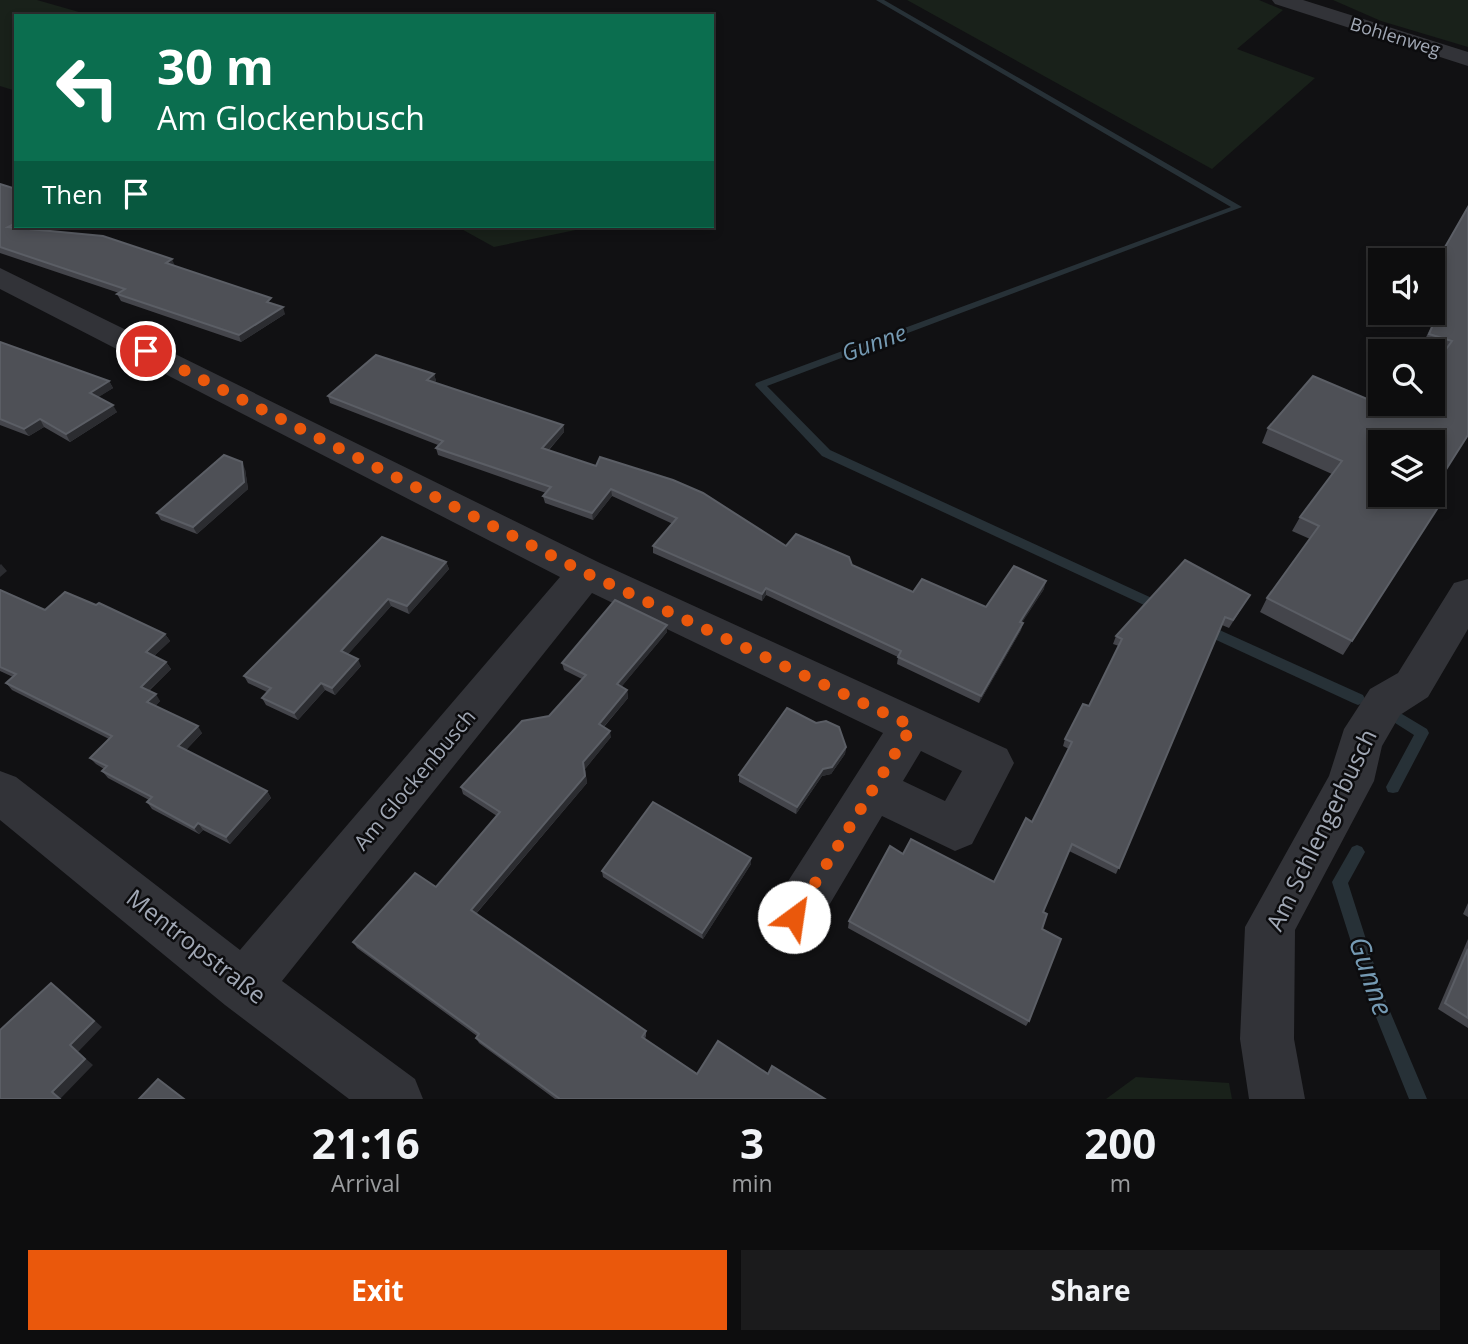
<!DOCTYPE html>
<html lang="en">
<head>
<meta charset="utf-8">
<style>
  body { margin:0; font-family:"Open Sans",sans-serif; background:#1b1b1c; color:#f1f3f6; height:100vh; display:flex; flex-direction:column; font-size:26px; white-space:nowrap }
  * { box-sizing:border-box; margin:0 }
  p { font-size:23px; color:#9a9c9e }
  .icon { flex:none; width:38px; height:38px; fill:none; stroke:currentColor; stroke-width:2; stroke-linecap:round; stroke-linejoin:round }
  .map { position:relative; height:1099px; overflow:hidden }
  .details { display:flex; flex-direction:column; background:#0d0d0e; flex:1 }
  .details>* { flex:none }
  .guide { position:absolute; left:14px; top:14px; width:700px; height:214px; border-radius:0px; box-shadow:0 4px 10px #0003,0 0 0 2px #2d2d2e; background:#0b6e4f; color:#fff; overflow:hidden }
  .controls { position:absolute; left:1368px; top:248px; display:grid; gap:14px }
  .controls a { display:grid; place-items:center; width:77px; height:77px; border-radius:0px; background:#0d0d0e; box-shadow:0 4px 10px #0003,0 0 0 2px #2d2d2e; font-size:35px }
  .pin { position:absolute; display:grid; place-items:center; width:60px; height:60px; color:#fff; margin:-30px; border:4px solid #fff; border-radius:50%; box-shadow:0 2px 7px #0007 }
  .me { position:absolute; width:77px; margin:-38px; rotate:31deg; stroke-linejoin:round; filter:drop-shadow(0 0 5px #0008) }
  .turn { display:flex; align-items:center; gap:24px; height:147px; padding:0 28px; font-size:32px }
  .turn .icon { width:91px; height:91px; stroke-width:2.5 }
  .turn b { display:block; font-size:49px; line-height:60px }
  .then { display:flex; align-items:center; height:66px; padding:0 28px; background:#0003; gap:14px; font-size:26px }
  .eta { display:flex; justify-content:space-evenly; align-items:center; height:119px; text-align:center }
  .eta b { font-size:42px; font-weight:700; line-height:49px }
  .primary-button { display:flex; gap:14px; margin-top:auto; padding:14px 28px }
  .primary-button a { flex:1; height:80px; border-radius:0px; background:#ea580c; color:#fff; font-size:28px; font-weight:700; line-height:80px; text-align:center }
  .primary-button a+a { background:#1b1b1c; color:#f1f3f6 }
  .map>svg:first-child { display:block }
  .green { fill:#19211a }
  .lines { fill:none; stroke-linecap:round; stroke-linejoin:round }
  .stream { fill:#273137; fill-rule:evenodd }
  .minor { fill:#323338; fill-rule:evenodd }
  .wall { fill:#44454b }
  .shaded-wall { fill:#2b2c30 }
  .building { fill:#4e5056; stroke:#5b5e65; stroke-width:2 }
  .route { stroke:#ea580c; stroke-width:12; stroke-dasharray:0 21.6 }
  .labels { text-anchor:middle; stroke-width:5; stroke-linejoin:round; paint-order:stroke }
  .far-street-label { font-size:18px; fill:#a1a8b5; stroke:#0c0c0e }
  .street-label { font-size:21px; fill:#a1a8b5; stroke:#0c0c0e }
  .water-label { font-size:23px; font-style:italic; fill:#759ab3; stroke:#0c0c0e }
  .near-street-label { font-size:24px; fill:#a1a8b5; stroke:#0c0c0e }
  .near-water-label { font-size:28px; font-style:italic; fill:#759ab3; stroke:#0c0c0e }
</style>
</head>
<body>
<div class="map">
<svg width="1468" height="1099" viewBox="0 0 1468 1099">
  <rect width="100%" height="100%" fill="#111113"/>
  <g class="green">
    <path d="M0,0H37L93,16H16V91L0,86Z"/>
    <path d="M907,0H1259L1283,10L1237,49L1315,78L1212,169Z"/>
    <path d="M1333,0H1468V47L1381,21Z"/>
    <path d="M456,226H595L494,247Z"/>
    <path d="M1136,1077L1229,1083L1232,1099H1106Z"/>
  </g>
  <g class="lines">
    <g class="stream">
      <path d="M876,0H884L1242,207L767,386L830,450L1167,605L1168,608L1167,611H1157L822,456L755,385L756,383L1231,207Z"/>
      <path d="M1204,623L1363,695L1365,699L1363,703L1358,705L1353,703L1199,632L1197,628L1199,624Z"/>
      <path d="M1397,711L1427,729L1429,733L1398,792L1393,793L1388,792L1386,787L1414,735L1392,721L1390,717L1392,713Z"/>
      <path d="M1357,845L1362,847L1365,852L1348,883L1386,1002L1427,1099H1409L1370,1002L1332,882L1352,847Z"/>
    </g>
    <g class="minor">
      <path d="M1272,0H1303L1468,52V66L1275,4Z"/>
      <path d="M0,268L600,563L1007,749L1014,763L972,844L955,851L882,816L812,934L794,941L776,934L769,917L776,900L883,733L592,593L282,981L415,1079L423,1099H349L225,1005L0,820V771L16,777L240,950L560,577L0,289ZM921,751L962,771L945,801L903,781Z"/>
      <path d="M1468,579V629L1428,697L1400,715L1382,746L1374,781L1295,930L1294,1039L1305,1099H1249L1240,1039L1245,927L1329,776L1344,729L1370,689L1398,673L1454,583Z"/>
    </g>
  </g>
  <g class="wall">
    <path d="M0,184L22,228L175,266L273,304L285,314L241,342L121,301L117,294L119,293L0,253Z"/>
    <path d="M1468,207V435L1427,500L1439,506L1343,655L1260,612L1267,598L1310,539L1292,531L1300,517L1332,474L1262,443L1268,428L1400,413L1442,355L1421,348L1436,316L1428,313H1433V268Z"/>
    <path d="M0,342L109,381L113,388L98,397L117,412L70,442L44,427L29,436L0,425Z"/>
    <path d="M434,374L436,381L434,382L563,425L564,432L549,450L786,546L852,565L913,592L986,607L1044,589L1022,622L1021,630L979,703L897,664L898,657L766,595L762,601L653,553V546L673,524L612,496L593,520L545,503L543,496L546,493L438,455L436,448L438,445L330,403L328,396Z"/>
    <path d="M245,469L248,489L197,534L161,520L157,513Z"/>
    <path d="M446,562L449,569L409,614L391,606L348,654L361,666L335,695L325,690L298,720L266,705L262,698L267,692L248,683L244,676Z"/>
    <path d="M0,590L45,610L165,634L170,641L154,656L166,662L171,669L149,691L160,701L155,706L202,733L186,750L267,791L271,798L230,844L203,830L199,834L152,809L147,802L149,800L108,778L102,771L104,769L96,764L90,758L109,739L12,690L6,683L13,677L0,671Z"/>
    <path d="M1250,595L1229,628L1222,625L1116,874L1069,851L1043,912L1029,1021L1026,1026L848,928L849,921L903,854L994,882L1032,822L1069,749L1063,746L1065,739L1089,706L1119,646L1113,644L1116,636Z"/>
    <path d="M667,625V632L621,687L627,690L628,698L604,727L611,737L585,769L587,783L476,914L646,1031V1036L645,1039L697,1074H768L825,1099H555L479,1043L476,1038L477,1036L357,948L353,942L436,887L497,816L463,794L461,787L549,716L582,679L564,670L562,663Z"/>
    <path d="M846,747L845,754L831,774L822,776L796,814L739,782V775Z"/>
    <path d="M751,858V864L703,939L603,877L602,871Z"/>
    <path d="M1468,903V917L1463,914Z"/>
    <path d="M1468,939V1028L1438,1009Z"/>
  </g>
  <g class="shaded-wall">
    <path d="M16,223V226H26L12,234L8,227Z"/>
    <path d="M172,259L175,266L166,263Z"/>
    <path d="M283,307L285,314L241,342L239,335Z"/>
    <path d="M434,374L436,381L429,387L427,380Z"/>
    <path d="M109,381L113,388L94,400L90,393Z"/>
    <path d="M113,405L117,412L70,442L66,434Z"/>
    <path d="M40,419L44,427L29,436L24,429Z"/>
    <path d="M563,425L564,432L544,455L542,448Z"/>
    <path d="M242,462L245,469L248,489L197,534L193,527Z"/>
    <path d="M611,489L612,496L593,520L592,513Z"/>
    <path d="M446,562L449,569L409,614L407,606Z"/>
    <path d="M1,564L7,571L0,577V565Z"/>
    <path d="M1046,581L1044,589L1018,629L1020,622Z"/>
    <path d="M766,588V595L762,601V594Z"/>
    <path d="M388,599L391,606L344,659L341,651Z"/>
    <path d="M1023,623L1021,630L979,703L981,696Z"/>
    <path d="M667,625V632L618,691L617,684Z"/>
    <path d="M165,634L170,641L150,660L146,652Z"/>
    <path d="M358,659L361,666L335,695L332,688Z"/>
    <path d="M166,662L171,669L145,694L141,687Z"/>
    <path d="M321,683L325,690L298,720L294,713Z"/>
    <path d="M627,690L628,698L600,731L599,724Z"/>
    <path d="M156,694L160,701L152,709L147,702Z"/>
    <path d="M198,726L202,733L183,753L178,746Z"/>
    <path d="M610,731L611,737L585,769L587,783L473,917L471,910L583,762Z"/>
    <path d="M846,747L845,754L831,774L822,776L796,814L797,807L823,769Z"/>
    <path d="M267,791L271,798L230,844L226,837Z"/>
    <path d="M198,823L203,830L199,834L194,828Z"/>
    <path d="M751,858V864L703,939L702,933Z"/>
    <path d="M51,983L102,1027L78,1052L93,1065L61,1098V1099H60L52,1092Z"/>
  </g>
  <g class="building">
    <path d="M0,184L16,189V223L8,227L103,236L172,259L166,263L271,298L267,302L283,307L239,335L117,294L125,289L0,247Z"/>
    <path d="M1468,207V435L1433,490V443H1381V495H1430L1427,500L1439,506L1352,641L1267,598L1319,526L1300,517L1342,461L1268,428L1313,376L1400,413L1406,404H1433V367L1452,341L1429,334L1443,302L1433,298V268Z"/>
    <path d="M0,342L109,381L90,393L113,405L66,434L40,419L24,429L0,419Z"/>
    <path d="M376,355L434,374L427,380L563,425L542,448L596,466L600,457L673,480L703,493L786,546L796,534L849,557L852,565L913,592L922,579L986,607L1014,566L1046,581L1020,622L1023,623L981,696L898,657L901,651L766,588L762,594L653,546L677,518L611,489L592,513L543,496L551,487L436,448L443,441L328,396Z"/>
    <path d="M224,455L242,462L244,482L193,527L157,513Z"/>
    <path d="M382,537L446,562L407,606L388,599L341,651L358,659L332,688L321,683L294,713L262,698L271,688L244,676Z"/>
    <path d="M1185,560L1250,595L1233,620L1225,617L1119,868L1072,844L1043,912L1047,914L1042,929L1061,939L1029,1021L849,921L890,846L903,854L911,839L994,882L1026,818L1032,822L1072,742L1065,739L1083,704L1089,706L1122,639L1116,636Z"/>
    <path d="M0,590L45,610L65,592L96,605L99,603L165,634L146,652L166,662L141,687L156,694L147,702L198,726L178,746L267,791L226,837L198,823L194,828L147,802L152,797L102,771L107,766L90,758L112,736L6,683L16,674L0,667Z"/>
    <path d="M615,600L667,625L617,684L627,690L599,724L610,731L583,762L585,776L471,910L646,1031L642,1037L697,1074L718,1041L768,1074L772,1066L825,1099H560L476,1038L479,1034L353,942L415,873L436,887L500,812L461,787L522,721L549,716L586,675L562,663Z"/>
    <path d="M787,708L816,723L826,721L839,727L846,747L832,767L823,769L797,807L739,775Z"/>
    <path d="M653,802L751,858L702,933L602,871Z"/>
    <path d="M1468,949V1018L1445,1003Z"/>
    <path d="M51,983L94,1021L70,1045L85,1059L52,1092L60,1099H0V1030Z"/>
    <path d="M158,1079L184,1099H139Z"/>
  </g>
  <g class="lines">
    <path class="route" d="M146,351L586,573L912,726L794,917"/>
  </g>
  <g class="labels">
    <g class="far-street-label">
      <text transform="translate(1395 37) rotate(17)" y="6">Bohlenweg</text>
    </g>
    <g class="street-label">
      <text transform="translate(415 780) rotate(-50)" y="7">Am Glockenbusch</text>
    </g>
    <g class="water-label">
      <text transform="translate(874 343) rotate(-20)" y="8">Gunne</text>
    </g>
    <g class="near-street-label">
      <text transform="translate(1322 830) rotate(-64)" y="8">Am Schlengerbusch</text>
      <text transform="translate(196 947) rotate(38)" y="8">Mentropstraße</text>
    </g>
    <g class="near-water-label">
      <text transform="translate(1371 976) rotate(71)" y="10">Gunne</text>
    </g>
  </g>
</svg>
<div class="controls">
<a><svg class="icon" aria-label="sound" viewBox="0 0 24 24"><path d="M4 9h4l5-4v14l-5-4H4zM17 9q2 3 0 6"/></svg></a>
<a><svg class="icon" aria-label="search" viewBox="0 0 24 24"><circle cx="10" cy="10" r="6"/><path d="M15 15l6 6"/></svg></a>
<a><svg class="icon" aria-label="layers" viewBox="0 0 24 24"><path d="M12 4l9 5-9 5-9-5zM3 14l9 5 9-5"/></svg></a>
</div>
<div class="pin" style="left:146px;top:351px;background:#d93025"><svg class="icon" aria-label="arrive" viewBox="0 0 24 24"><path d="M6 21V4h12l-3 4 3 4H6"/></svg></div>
<svg class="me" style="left:794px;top:917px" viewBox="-20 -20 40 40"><circle r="19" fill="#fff"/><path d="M0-13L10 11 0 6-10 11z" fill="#ea580c"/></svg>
<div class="guide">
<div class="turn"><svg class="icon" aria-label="left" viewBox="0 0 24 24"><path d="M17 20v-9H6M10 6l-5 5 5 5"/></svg><div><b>30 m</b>Am Glockenbusch</div></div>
<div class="then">Then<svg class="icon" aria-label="arrive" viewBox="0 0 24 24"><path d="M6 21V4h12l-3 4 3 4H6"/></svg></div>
</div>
</div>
<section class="details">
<div class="eta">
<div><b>21:16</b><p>Arrival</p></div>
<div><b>3</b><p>min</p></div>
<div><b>200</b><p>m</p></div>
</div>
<div class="primary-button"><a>Exit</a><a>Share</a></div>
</section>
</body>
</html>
